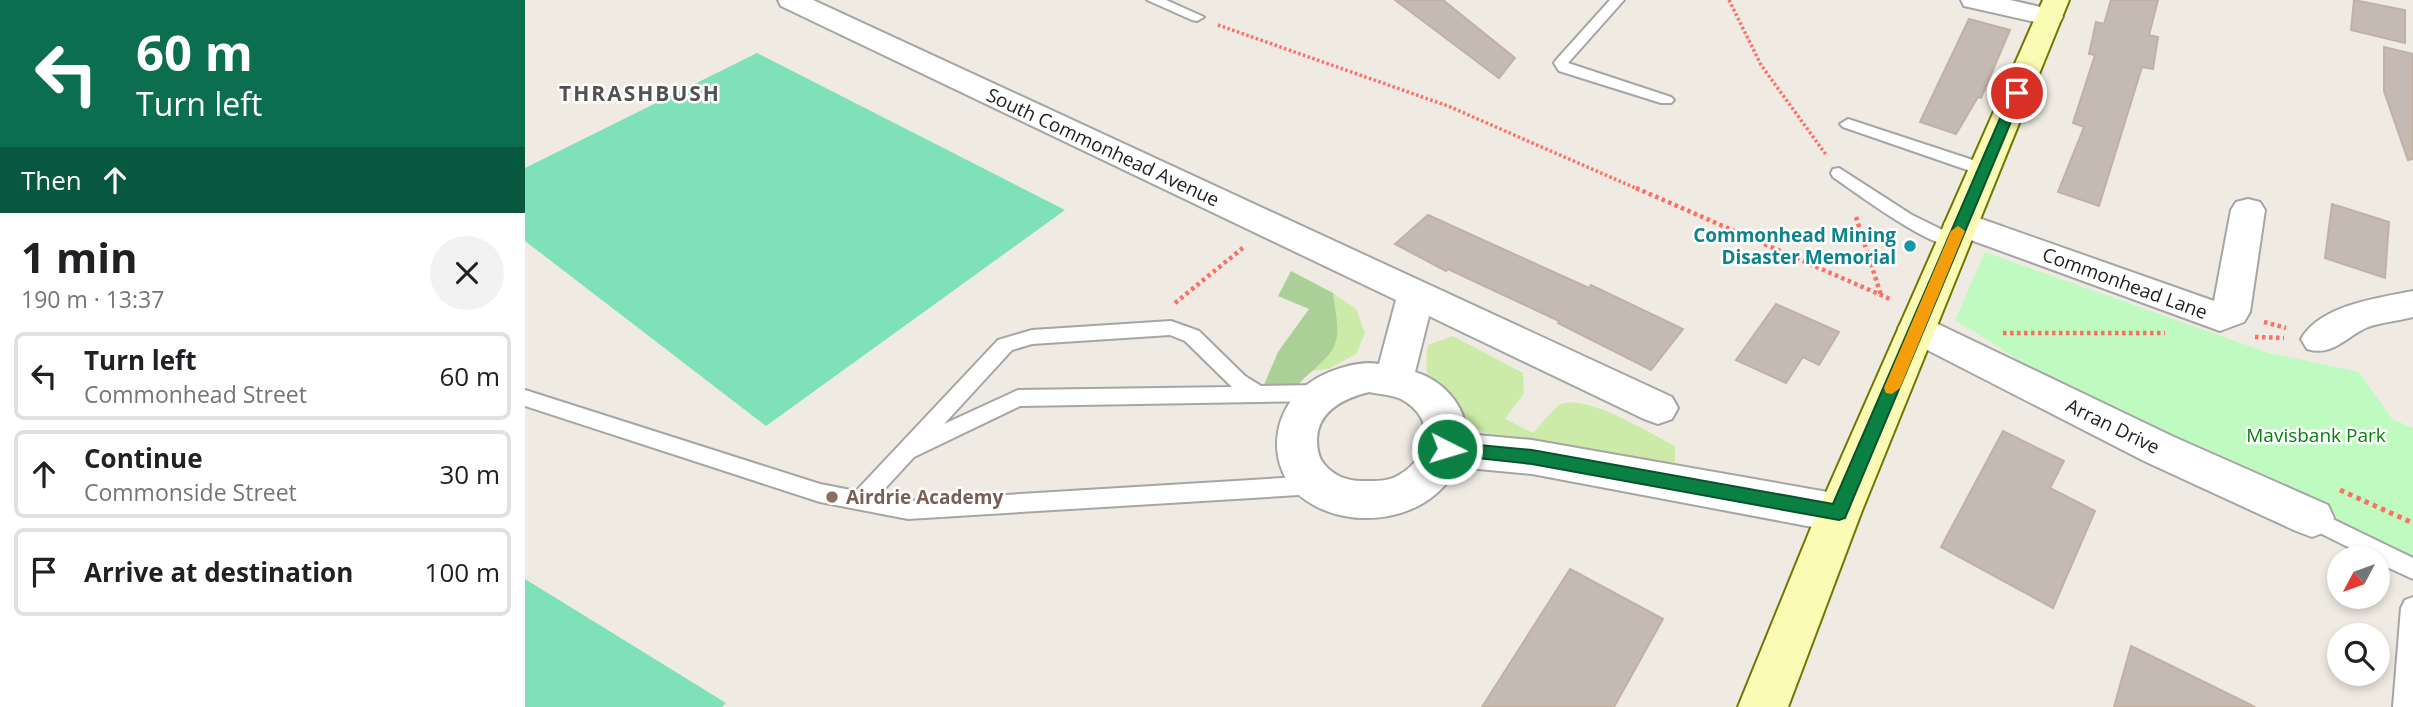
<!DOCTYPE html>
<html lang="en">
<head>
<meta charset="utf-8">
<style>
  body { margin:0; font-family:"Open Sans",sans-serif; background:#f2f2f2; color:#202124; height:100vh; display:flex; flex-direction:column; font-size:26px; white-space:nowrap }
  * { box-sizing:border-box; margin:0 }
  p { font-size:23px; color:#757577 }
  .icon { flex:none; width:38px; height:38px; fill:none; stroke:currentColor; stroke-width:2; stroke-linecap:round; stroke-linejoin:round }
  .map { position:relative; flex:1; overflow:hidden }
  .side { display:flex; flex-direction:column; background:#fff; width:525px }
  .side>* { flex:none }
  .top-card { background:#0b6e4f; color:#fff; overflow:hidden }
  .needle { width:46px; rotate:229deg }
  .tools { position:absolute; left:1802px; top:546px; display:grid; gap:14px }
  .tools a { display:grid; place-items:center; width:63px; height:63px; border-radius:50%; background:#fff; box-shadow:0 4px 10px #0003; font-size:35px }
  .pin { position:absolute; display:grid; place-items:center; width:60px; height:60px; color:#fff; margin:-30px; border:4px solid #fff; border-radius:50%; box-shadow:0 2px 7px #0007 }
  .me { position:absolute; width:77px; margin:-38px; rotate:95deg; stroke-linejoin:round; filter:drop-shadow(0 0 5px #0008) }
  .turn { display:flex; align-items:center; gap:24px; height:147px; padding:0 21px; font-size:32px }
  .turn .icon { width:91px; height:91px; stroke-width:2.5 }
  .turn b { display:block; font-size:49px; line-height:60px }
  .then { display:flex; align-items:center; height:66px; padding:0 21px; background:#0003; gap:14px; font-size:26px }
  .round { display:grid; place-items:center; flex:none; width:74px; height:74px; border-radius:37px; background:#f2f2f2 }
  .overview { display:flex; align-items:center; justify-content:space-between; height:119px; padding:0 21px }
  h1 { font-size:42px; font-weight:700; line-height:52px }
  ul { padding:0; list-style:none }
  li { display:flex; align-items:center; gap:21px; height:88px; margin:0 14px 10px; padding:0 7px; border:4px solid #e0e0e0; border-radius:10px }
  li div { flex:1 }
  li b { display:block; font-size:26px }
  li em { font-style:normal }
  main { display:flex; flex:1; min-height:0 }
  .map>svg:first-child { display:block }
  .grass { fill:#cceba8 }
  .forest { fill:#aad097 }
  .park { fill:#bffbc1 }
  .pitch { fill:#7fe1b7 }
  .building { fill:#c4bab3; stroke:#c1b1a5; stroke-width:2 }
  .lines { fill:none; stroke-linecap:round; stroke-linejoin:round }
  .service-casing { stroke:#a5a5a5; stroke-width:4 }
  .minor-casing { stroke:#a5a5a5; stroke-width:4 }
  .secondary-casing { stroke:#707801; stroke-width:4 }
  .path-far2 { stroke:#fe6f66; stroke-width:3.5; stroke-dasharray:2.5 2.5; stroke-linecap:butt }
  .path-far1 { stroke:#fe6f66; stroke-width:4.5; stroke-dasharray:3.5 3.5; stroke-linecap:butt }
  .path { stroke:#fe6f66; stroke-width:5; stroke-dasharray:4.5 4.5; stroke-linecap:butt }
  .service { fill:#fff; fill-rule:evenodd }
  .minor { fill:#fff; fill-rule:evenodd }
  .secondary { fill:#fbfbb5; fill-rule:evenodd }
  .route { fill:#0b8043; stroke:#07532c; stroke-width:2 }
  .slow { fill:#f59e0b }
  .culture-dot { fill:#0f9aa8; stroke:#fff; stroke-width:2.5 }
  .education-dot { fill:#8d6e63; stroke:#fff; stroke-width:2.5 }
  .labels { text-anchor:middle; stroke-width:5; stroke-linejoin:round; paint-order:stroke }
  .street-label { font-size:19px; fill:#1e1e1e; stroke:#fff }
  .culture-label { font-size:19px; font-weight:bold; fill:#0d838f; stroke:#fff; text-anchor:end }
  .park-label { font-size:19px; fill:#08800d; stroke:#fff }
  .education-label { font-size:19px; font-weight:bold; fill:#785e54; stroke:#fff; text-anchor:start }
  .far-district-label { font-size:21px; font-weight:bold; letter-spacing:2px; fill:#515151; stroke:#fff }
</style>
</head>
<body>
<main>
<section class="side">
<div class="top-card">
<div class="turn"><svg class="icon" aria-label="left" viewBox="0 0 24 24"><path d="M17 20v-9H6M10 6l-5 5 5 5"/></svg><div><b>60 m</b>Turn left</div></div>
<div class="then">Then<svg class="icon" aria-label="ahead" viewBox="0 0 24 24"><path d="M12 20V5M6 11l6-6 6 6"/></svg></div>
</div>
<div class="overview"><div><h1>1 min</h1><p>190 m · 13:37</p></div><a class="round"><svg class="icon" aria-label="close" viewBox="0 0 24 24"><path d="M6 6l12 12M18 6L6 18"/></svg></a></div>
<ul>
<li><svg class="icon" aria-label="left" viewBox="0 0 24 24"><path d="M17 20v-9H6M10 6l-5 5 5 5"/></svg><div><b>Turn left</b><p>Commonhead Street</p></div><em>60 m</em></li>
<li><svg class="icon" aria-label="ahead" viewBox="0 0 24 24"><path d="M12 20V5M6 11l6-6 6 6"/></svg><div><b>Continue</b><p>Commonside Street</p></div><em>30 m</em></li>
<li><svg class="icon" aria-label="arrive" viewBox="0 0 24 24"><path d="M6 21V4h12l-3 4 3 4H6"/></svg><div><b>Arrive at destination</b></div><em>100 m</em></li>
</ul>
</section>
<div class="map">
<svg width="1888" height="707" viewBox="0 0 1888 707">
  <rect width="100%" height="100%" fill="#efebe3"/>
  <g class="grass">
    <path d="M808,293L831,309L840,333L831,354L803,369L784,371C818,342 814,335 808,293Z"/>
    <path d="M928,336L998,373L999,393L980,419L1008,433C1016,425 1025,412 1034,405C1058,391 1126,434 1150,446V463C1080,455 881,456 903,345Z"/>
  </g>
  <path class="forest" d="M766,271L808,293C810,311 818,337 805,353C796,365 780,376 769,389L738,387L753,352L784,309L753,296Z"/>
  <path class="park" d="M1460,252L1744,353L1834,372L1867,419L1888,428V562L1544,391L1430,320Z"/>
  <g class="pitch">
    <path d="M232,53L540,210L241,426L0,241V168Z"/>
    <path d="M0,579L201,703L197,707H0Z"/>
  </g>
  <g class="building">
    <path d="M870,0H918L990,58L974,78Z"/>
    <path d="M1586,0H1633L1624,35L1633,37L1628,69L1617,67L1574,206L1533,192L1559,127L1548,123L1570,55L1564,54L1571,22L1579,24Z"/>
    <path d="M1829,0L1880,10V43L1826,30Z"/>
    <path d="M1444,19L1485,30L1456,98L1453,97L1431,134L1395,122Z"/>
    <path d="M1859,47L1888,54V159L1883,160L1859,91Z"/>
    <path d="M1807,204L1864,222L1860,278L1800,258Z"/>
    <path d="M903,215L1064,288L1066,285L1158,329L1126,370L1033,323L1034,321L923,269L921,271L870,244Z"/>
    <path d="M1251,304L1314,332L1294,365L1278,357L1261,383L1211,360Z"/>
    <path d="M1478,431L1539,461L1525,488L1570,511L1528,608L1416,547Z"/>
    <path d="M1045,569L1138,619L1089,707H957Z"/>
    <path d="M1606,646L1730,707H1589Z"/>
  </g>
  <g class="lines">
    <g class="service-casing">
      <g id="service">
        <path d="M622,0H641L679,17L672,21L667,20Z"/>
        <path d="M1085,0H1099L1043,63L1146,97L1149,100L1146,103H1136L1034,71L1029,63L1031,60Z"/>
        <path d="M1323,119L1466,166L1468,170L1460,175L1454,174L1318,127L1315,124Z"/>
        <path d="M1314,168L1387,215L1434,238L1437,242L1434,246C1411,253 1330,192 1308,177L1306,173L1308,169Z"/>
        <path d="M646,321L674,331L720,376L736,386L797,385L804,388L807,393L804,398L797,401L495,406L389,457L354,495L383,501L790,476L798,479L801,485L798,491L790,494L383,519L295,502L0,406V390L295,484L331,491L473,340L507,330ZM645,335L660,341L707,387L493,390L419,424L487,350L507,344Z"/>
        <path d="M1787,509L1888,558V579L1853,563V558H1845L1779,525L1776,518L1779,511Z"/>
        <path d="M1888,597V707H1868L1876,608L1880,600Z"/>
      </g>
    </g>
    <g class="minor-casing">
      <g id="minor">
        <path d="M253,0H288L1147,397L1153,408L1147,419L1133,424L1119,419L904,316L890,372C917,380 941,405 941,434L1007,440L1314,494L1329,500L1336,513L1329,526L1314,532L1007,474L932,467C906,521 826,533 779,499C740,469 745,411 783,384C800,371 833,360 854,364L871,300L256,6ZM844,392C854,394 867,395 876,399C911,418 907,456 874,475C863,482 850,481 837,481C822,481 809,476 799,464C793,457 792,448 792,439C793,410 820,398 844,392Z"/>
        <path d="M1436,0H1485L1534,11L1538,17L1534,23L1524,25L1439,6Z"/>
        <path d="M1723,199L1735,202L1740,210L1725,312L1719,322L1695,331L1424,232L1419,224L1424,216L1436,212L1448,216L1689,301L1706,210L1711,202Z"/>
        <path d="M1888,291V317C1874,321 1857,322 1843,327C1820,337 1808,357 1782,349L1776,339C1795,305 1853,298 1888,291Z"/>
        <path d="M1392,314L1649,437L1803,505L1809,518L1803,531L1787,537L1771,531L1619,461L1379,338L1373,328L1379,318Z"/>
      </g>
    </g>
    <g class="secondary-casing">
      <path id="secondary" d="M1518,0H1544L1336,513L1263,707H1213L1292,513Z"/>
    </g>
    <g class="path-far2">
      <path d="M1204,0L1236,65L1302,156"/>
      <path d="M693,25L923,106L1115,190"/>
    </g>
    <g class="path-far1">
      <path d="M1111,188L1365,299"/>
      <path d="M1331,217L1356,295"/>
      <path d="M650,303L719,247"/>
      <path d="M1739,322L1761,328"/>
      <path d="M1478,333H1640"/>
      <path d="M1730,337L1759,338"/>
    </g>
    <path class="path" d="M1815,490L1888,523"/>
    <use href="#service" class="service"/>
    <use href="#minor" class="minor"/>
    <use href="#secondary" class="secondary"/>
  </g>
  <path class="route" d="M1492,89L1498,93L1320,518L1314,520L1007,464L915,454L913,449L915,444L922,442L1007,450L1308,504L1486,93Z"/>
  <path class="slow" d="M1433,226L1440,231L1375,388L1367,394L1361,393L1359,388L1426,231Z"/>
  <circle class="culture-dot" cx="1385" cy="246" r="7"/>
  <circle class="education-dot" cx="307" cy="497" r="7"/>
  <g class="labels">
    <g class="street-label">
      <text transform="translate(578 147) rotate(25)" y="7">South Commonhead Avenue</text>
      <text transform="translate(1600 283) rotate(20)" y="7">Commonhead Lane</text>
      <text transform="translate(1588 426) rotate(26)" y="7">Arran Drive</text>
    </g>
    <g class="culture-label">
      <text x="1371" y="242">Commonhead Mining<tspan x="1371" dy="22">Disaster Memorial</tspan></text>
    </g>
    <g class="park-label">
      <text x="1791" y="442">Mavisbank Park</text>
    </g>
    <g class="education-label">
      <text x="321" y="504">Airdrie Academy</text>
    </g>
    <g class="far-district-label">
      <text x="115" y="101">THRASHBUSH</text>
    </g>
  </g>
</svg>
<div class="tools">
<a><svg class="needle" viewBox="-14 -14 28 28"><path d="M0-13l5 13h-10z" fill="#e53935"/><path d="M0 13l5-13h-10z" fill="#757577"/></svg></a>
<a><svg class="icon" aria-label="search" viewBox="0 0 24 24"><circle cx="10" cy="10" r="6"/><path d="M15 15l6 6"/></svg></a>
</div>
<div class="pin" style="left:1492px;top:93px;background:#d93025"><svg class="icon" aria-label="arrive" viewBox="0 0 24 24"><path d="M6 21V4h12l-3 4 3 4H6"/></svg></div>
<svg class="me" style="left:922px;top:449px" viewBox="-20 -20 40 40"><circle r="17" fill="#0b8043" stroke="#fff" stroke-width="3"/><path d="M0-11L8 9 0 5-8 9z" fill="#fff"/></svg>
</div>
</main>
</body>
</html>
